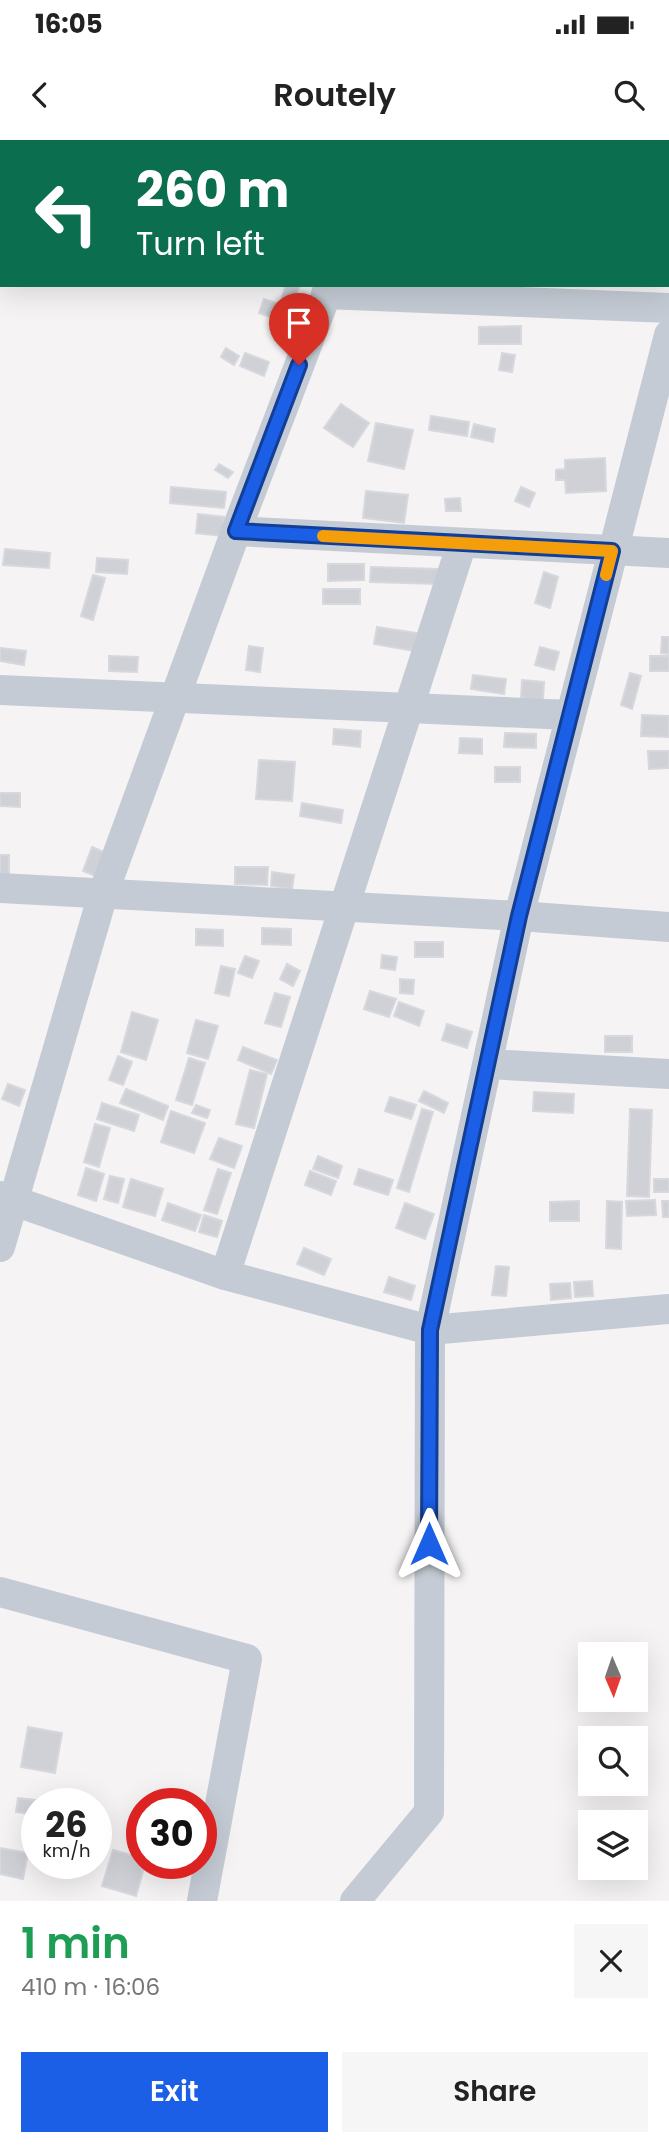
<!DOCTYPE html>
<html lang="en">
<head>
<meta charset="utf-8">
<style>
  body { margin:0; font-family:Poppins,sans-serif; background:#f6f6f6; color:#222; height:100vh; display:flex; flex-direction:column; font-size:26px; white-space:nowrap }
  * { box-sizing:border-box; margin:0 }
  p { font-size:23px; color:#767676 }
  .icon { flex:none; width:38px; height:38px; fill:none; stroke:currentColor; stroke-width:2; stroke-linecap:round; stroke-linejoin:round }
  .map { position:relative; height:1761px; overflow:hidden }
  .sheet { display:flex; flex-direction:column; background:#fff; flex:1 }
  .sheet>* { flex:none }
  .guide { position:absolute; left:0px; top:0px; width:670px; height:147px; box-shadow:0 7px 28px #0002; background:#0b6e4f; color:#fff; overflow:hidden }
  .needle { width:46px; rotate:178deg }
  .tools { position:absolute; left:578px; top:1502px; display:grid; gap:14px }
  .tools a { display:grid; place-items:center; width:70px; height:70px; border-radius:0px; background:#fff; box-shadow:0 7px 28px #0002; font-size:35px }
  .speed { position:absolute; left:21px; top:1648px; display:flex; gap:14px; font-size:35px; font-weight:700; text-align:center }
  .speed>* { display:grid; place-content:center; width:91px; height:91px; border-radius:50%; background:#fff; box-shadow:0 7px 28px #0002; line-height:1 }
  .speed small { font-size:18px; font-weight:400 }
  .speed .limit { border:10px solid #d22; background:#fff; color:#111 }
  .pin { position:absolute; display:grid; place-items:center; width:60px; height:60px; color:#fff; margin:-72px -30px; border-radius:50% 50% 50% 0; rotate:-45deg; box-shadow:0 0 7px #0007 }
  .pin .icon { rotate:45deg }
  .me { position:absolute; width:77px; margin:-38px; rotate:0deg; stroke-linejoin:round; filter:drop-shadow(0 0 5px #0008) }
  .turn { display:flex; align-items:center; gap:24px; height:147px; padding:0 21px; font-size:32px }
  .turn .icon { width:91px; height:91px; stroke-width:2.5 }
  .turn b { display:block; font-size:49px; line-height:60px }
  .round { display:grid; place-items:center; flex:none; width:74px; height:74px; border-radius:0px; background:#f6f6f6 }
  .headline { display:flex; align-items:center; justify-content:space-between; height:119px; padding:0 21px }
  h1 { font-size:42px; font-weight:600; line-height:52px; color:#1e9e55 }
  .cta { display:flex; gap:14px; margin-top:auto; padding:14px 21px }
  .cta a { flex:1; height:80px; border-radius:0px; background:#1b5fe6; color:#fff; font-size:28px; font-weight:600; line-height:80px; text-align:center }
  .cta a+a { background:#f6f6f6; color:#222 }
  .status { display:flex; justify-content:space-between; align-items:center; height:49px; padding:0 35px; background:#fff; direction:ltr }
  .status svg { height:19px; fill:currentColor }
  header { display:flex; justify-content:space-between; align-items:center; height:91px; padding:0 21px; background:#fff; font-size:32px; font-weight:600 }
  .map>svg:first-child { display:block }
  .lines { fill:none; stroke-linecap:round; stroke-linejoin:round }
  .river { stroke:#90d0ed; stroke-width:47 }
  .building { fill:#cfd1d7; stroke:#d7d8de; stroke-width:2 }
  .minor { stroke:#c4cbd4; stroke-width:30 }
  .route-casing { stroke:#123e96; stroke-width:18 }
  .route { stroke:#1b5fe6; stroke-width:12 }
  .slow { stroke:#f59e0b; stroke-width:12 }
</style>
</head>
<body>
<div class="status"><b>16:05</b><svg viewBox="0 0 49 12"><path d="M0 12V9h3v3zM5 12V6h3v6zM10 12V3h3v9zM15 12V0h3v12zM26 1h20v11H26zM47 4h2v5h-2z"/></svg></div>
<header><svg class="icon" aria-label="back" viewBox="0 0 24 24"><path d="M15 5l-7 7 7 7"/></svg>Routely<svg class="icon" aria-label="search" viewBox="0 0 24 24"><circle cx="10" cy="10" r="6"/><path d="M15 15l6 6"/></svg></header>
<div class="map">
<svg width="669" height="1761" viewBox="0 0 669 1761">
  <rect width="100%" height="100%" fill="#f5f3f3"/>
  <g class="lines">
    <g class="river">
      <path d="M23,2L24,0"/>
      <path d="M0,76L2,70"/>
    </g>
  </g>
  <g class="building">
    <path d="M286,145H300L293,161L282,157Z"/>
    <path d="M264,159L291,168L286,182L259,173Z"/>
    <path d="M521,186V204H479V187Z"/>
    <path d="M226,208L239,216L234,225L221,217Z"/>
    <path d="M245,213L269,222L264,236L240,226Z"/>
    <path d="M502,213L515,215L512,232L499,230Z"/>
    <path d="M341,264L369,283L353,307L324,288Z"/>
    <path d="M431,276L469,282L467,296L429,290Z"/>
    <path d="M376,283L413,290L404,329L368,321Z"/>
    <path d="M474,284L495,289L493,302L471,297Z"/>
    <path d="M605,318L606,351L566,353L565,340H556V330L565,329V320Z"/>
    <path d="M219,324L233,332L228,338L215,330Z"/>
    <path d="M171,347L226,352L224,368L170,363Z"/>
    <path d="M521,347L535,353L529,367L515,361Z"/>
    <path d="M366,351L408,355L404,383L363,378Z"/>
    <path d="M460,358L461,371H446L445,359Z"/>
    <path d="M198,374L224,377L222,396L196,393Z"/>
    <path d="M5,409L50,413L49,428L3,425Z"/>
    <path d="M97,418L128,420L127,434L96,432Z"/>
    <path d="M328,424H364V440L328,441Z"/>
    <path d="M371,427L438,429V444L370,442Z"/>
    <path d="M544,432L558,437L550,468L535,463Z"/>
    <path d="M93,435L105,438L93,480L81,476Z"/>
    <rect x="323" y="449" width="37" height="15"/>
    <path d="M377,487L417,493L415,511L374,504Z"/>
    <path d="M662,497H669V514L661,513Z"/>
    <path d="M249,506L263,508L260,532L246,530Z"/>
    <path d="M540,507L559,512L554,530L535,525Z"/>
    <path d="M0,508L26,511L24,525L0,521Z"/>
    <path d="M109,516L138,517L137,532L109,531Z"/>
    <rect x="650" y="516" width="19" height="15"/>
    <path d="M630,533L641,536L632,569L621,565Z"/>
    <path d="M473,535L506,539L504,554L471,549Z"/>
    <path d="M522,540L544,542L543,560L521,558Z"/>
    <path d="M642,575L669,576V597L641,596Z"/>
    <path d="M334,589L361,591L360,607L333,604Z"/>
    <path d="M505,593L536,594V608L504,607Z"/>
    <path d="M460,598L482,599V614L459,613Z"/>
    <path d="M648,611H669V628L649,629Z"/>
    <path d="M259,620L295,622L292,661L256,659Z"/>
    <rect x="495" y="627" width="25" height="15"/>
    <path d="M0,653H20V667L0,666Z"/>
    <path d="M302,663L343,670L341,683L300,676Z"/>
    <path d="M92,707L104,712L95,736L83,731Z"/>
    <path d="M0,715H9V735L0,734Z"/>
    <path d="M235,727H268L267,745L235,744Z"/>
    <path d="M272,732L294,735L292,749L271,746Z"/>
    <path d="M262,788L291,789V805L262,804Z"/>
    <path d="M196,789L223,790V806L196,805Z"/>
    <rect x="415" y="802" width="28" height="15"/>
    <path d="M382,815L397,817L395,830L381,828Z"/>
    <path d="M245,816L259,821L252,838L238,833Z"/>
    <path d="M287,824L300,831L293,846L280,839Z"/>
    <path d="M221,826L235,829L229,856L215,853Z"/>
    <path d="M400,839L414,840L413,854L400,853Z"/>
    <path d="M370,851L396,859L389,877L364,869Z"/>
    <path d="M275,853L290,857L281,887L265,883Z"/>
    <path d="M399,862L424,871L419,886L394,876Z"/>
    <path d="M132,872L158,880L146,920L121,912Z"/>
    <path d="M196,880L218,886L208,919L187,913Z"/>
    <path d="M447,884L472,892L467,908L442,900Z"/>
    <rect x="605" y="896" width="27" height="16"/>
    <path d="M243,907L277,920L271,934L238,920Z"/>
    <path d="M118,916L132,922L123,945L109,940Z"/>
    <path d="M189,918L205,923L192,965L176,960Z"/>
    <path d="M250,930L267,934L254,988L236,984Z"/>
    <path d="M8,944L25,950L19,966L2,959Z"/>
    <path d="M126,949L168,966L163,980L120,963Z"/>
    <path d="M424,951L448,963L444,973L419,961Z"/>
    <path d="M534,952L574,954L573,973L533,971Z"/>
    <path d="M390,957L416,965L411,979L385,971Z"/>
    <path d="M102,963L139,975L134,991L97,979Z"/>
    <path d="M196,965L210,970L207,978L192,973Z"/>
    <path d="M422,969L433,972L409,1052L397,1048Z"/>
    <path d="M630,969L652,970L649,1057L627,1056Z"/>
    <path d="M171,971L205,983L194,1013L161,1002Z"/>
    <path d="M95,984L110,988L99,1027L84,1022Z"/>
    <path d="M219,998L242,1006L234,1028L210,1019Z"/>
    <path d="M318,1016L342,1026L338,1038L313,1029Z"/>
    <path d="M86,1028L104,1034L96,1061L78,1055Z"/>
    <path d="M218,1029L231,1033L217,1074L204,1070Z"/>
    <path d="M359,1029L393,1040L388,1055L354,1044Z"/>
    <path d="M310,1031L336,1041L331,1055L305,1045Z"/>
    <path d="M110,1036L124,1039L118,1063L104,1059Z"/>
    <path d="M131,1039L163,1049L155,1076L123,1067Z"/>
    <rect x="654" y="1039" width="15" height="13"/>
    <path d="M655,1060L656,1075L627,1076L626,1061Z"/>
    <path d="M579,1061V1081H550V1062Z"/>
    <path d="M607,1061L622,1062L621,1109L606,1108Z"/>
    <path d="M662,1061H669V1077H663Z"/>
    <path d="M168,1063L201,1075L195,1091L162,1080Z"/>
    <path d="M405,1063L434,1074L425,1099L396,1088Z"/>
    <path d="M204,1075L222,1081L217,1097L199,1092Z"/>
    <path d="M304,1108L331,1119L324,1135L297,1124Z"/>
    <path d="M496,1126L509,1127L506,1156L492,1155Z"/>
    <path d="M389,1137L415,1146L411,1160L384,1152Z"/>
    <path d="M592,1141L593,1156L575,1157L574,1142Z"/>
    <path d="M570,1143L571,1158L551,1160L550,1144Z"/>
    <path d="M28,1587L62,1593L55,1633L21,1627Z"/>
    <path d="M18,1658L43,1661V1664H37V1675L16,1672Z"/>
    <path d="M0,1708L28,1713L23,1739L0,1734Z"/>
    <path d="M113,1710L142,1718V1724H145L136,1756L102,1746Z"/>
  </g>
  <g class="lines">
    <g class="minor">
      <path d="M386,2L387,0"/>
      <path d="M326,154L669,168"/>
      <path d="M236,391L669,413"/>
      <path d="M0,550L570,575"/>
      <path d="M0,748L519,776L669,787"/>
      <path d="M488,924L669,934"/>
      <path d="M0,1056L225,1135L430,1190L669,1169"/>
      <path d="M0,1107L103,754L236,391L330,145"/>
      <path d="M225,1135L462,403"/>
      <path d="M0,1452L247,1519L202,1761"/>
      <path d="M355,1761L429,1672L430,1190L519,776L669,195"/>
    </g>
  </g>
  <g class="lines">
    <g class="route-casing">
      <path id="route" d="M299,225L236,391L612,411L519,776L430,1190L429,1404"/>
    </g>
    <use href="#route" class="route"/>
    <path class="slow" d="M323,396L612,411L606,435"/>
  </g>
</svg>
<div class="tools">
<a><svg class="needle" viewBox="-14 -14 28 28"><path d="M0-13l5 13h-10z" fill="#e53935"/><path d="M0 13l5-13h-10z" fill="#767676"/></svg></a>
<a><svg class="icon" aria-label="search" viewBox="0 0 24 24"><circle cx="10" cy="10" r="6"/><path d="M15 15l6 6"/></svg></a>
<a><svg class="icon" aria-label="layers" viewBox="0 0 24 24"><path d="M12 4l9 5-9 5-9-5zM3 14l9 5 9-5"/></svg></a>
</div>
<div class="speed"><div>26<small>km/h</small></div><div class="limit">30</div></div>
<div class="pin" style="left:299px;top:225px;background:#d93025"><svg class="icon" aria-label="arrive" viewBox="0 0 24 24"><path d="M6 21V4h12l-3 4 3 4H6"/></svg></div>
<svg class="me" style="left:429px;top:1404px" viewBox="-20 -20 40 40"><path d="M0-17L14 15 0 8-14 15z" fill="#1b5fe6" stroke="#fff" stroke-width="4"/></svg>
<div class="guide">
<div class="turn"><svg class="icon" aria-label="left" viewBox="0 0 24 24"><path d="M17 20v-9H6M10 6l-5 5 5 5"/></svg><div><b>260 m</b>Turn left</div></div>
</div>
</div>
<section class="sheet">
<div class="headline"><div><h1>1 min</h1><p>410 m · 16:06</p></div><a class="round"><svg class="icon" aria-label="close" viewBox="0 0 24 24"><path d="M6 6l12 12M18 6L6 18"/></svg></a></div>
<div class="cta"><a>Exit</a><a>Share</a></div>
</section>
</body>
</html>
